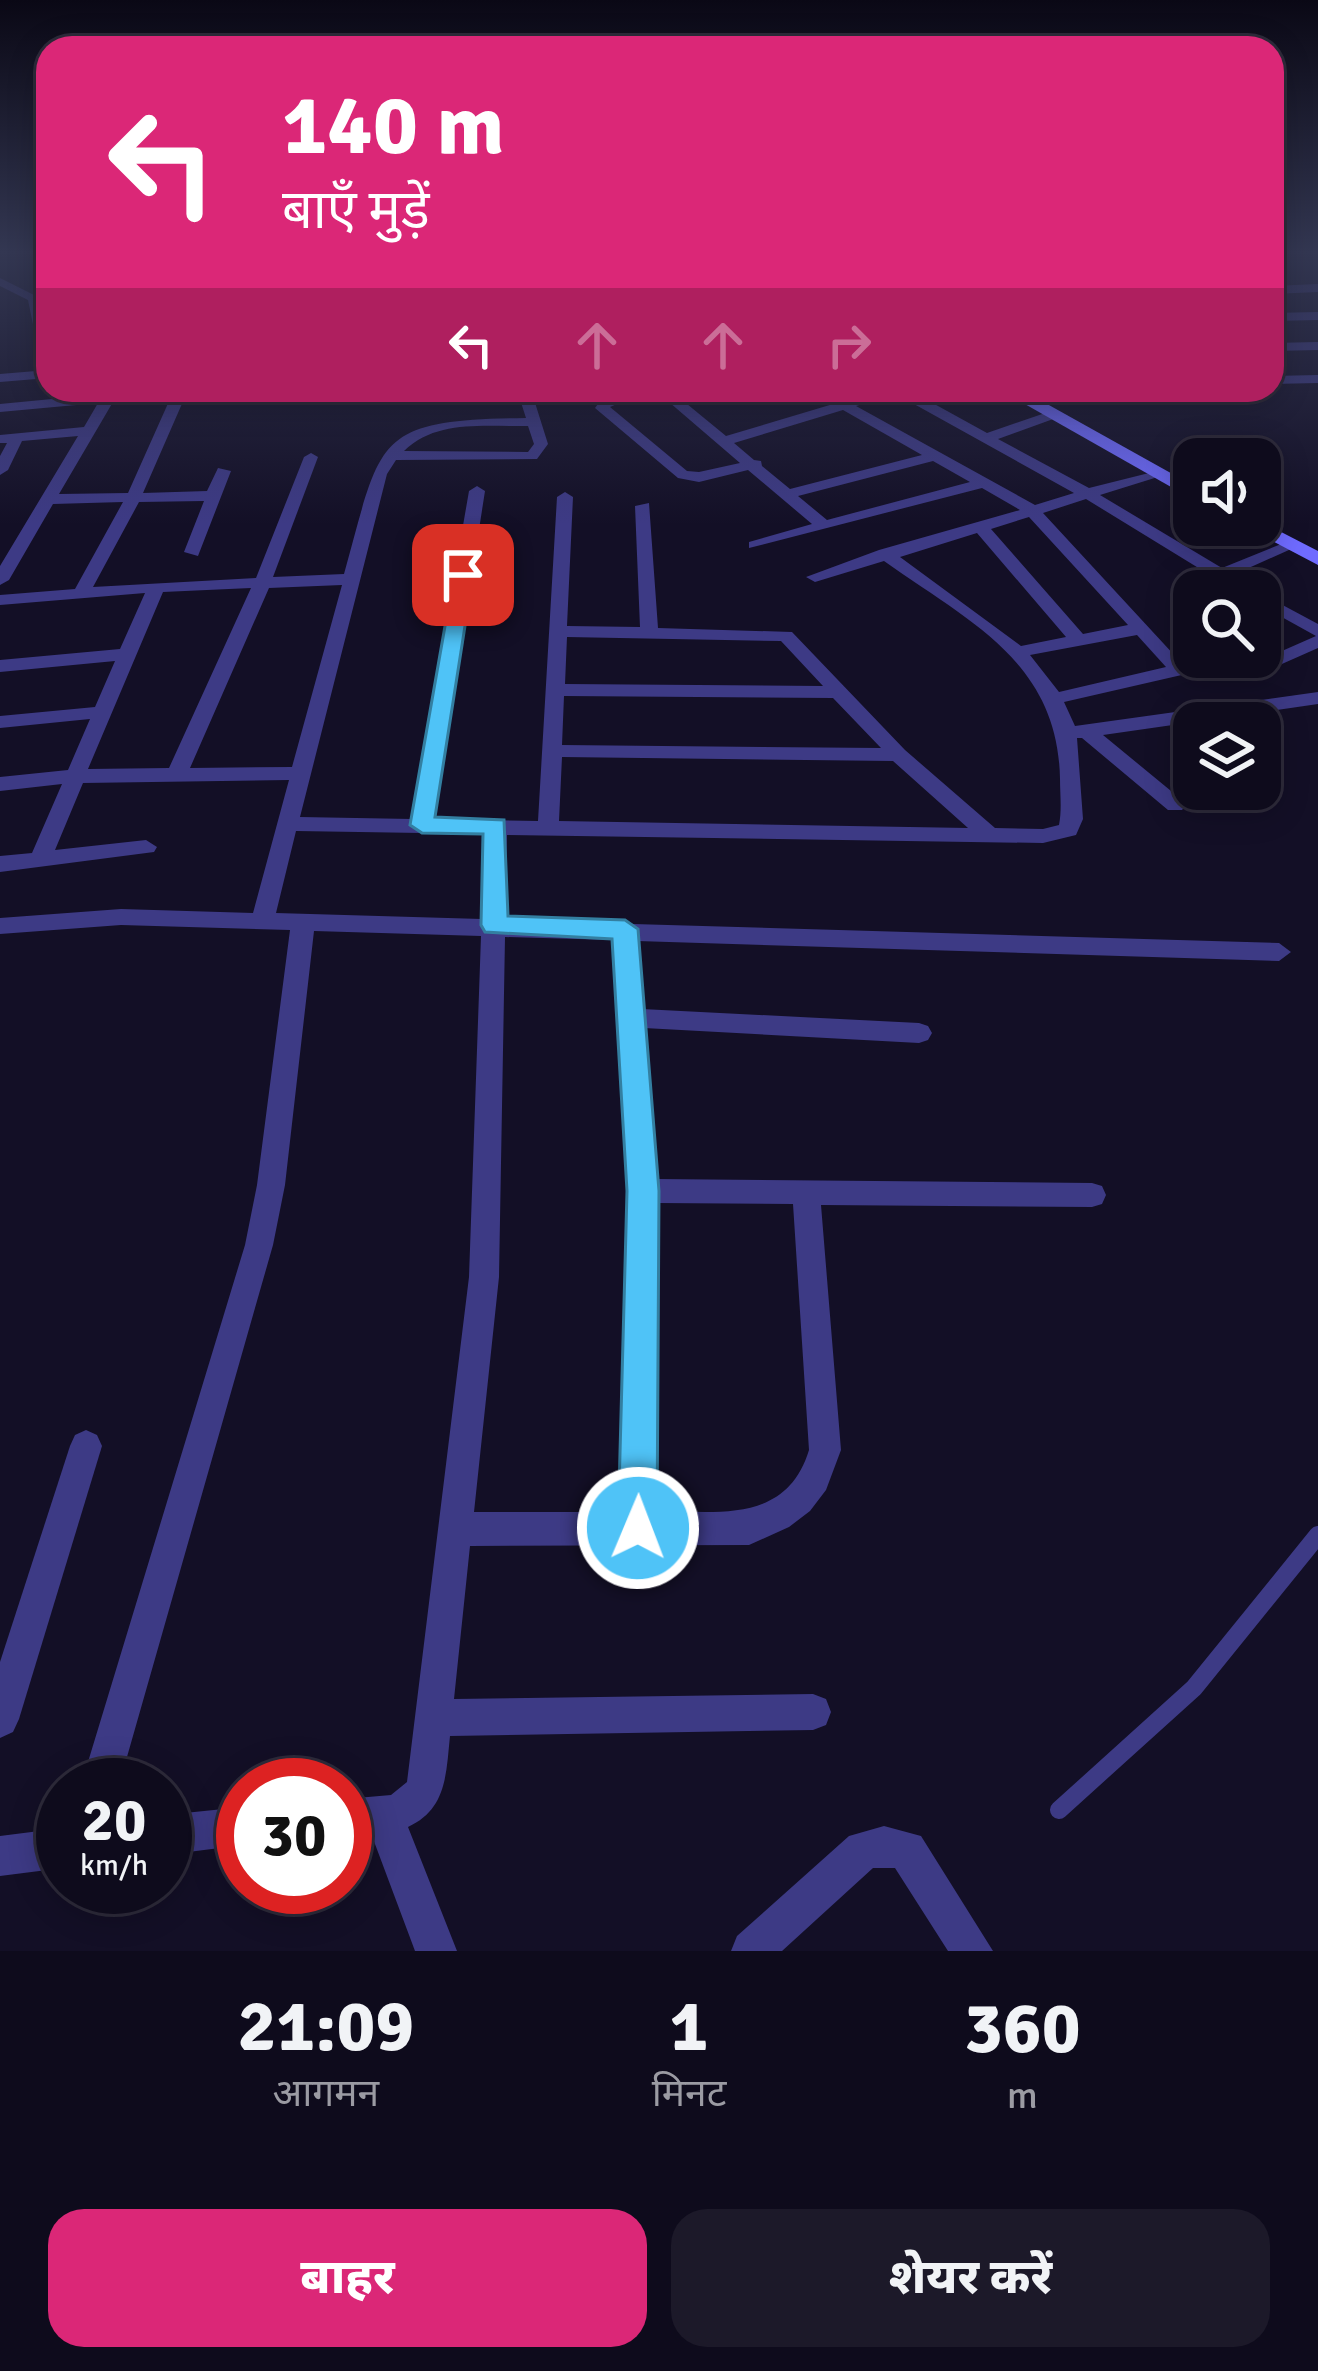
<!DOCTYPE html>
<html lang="hi">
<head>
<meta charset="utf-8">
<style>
  body { margin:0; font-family:Signika,"Noto Sans Devanagari",sans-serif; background:#1c1929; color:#f1f3f6; height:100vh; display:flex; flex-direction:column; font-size:45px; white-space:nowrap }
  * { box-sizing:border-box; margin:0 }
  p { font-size:39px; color:#9b9ba3 }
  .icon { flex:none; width:66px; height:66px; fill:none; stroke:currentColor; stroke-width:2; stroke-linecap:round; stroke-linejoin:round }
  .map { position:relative; height:1951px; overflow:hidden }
  .side { display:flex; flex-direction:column; background:#0e0b1c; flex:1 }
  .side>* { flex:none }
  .hud { position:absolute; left:36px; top:36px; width:1248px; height:366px; border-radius:36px; box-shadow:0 6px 30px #0003,0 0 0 3px #2e2b3b; background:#db2777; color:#fff; overflow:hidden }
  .fabs { position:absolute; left:1173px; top:438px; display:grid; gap:24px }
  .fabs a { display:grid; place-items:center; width:108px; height:108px; border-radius:24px; background:#0e0b1c; box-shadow:0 6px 30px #0003,0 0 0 3px #2e2b3b; font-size:60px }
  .speed { position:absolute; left:36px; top:1758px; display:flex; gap:24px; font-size:60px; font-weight:700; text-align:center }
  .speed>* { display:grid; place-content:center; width:156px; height:156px; border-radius:50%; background:#0e0b1c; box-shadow:0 6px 30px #0003,0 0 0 3px #2e2b3b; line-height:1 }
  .speed small { font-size:30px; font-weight:400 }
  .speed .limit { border:18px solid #d22; background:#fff; color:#111 }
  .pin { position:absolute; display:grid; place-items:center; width:102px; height:102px; color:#fff; margin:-51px; border-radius:24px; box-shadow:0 6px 18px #0006 }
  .me { position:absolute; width:132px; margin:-66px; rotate:1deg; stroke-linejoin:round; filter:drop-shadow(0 0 9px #0008) }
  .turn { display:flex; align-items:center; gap:42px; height:252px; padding:0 48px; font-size:54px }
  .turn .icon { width:156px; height:156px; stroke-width:2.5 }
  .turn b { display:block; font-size:84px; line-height:102px }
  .lanes { display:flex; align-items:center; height:114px; padding:0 48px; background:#0003; justify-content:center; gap:60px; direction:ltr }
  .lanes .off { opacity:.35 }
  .eta { display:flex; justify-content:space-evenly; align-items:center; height:204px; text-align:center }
  .eta b { font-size:72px; font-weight:800; line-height:84px }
  .button { display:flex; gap:24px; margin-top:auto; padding:24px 48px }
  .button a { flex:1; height:138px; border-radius:36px; background:#db2777; color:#fff; font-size:48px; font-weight:800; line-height:138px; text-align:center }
  .button a+a { background:#1c1929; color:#f1f3f6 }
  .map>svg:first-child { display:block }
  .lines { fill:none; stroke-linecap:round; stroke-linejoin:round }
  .lane { stroke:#3d3a85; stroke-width:18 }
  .street { fill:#3d3a85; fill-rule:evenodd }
  .secondary { fill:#6f6bff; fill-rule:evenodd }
  .route { fill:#4fc3f7; stroke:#337fa1; stroke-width:3 }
</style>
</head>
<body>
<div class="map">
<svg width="1318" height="1951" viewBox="0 0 1318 1951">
  <rect width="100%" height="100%" fill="#130f26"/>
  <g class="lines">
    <path class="lane" d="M1059,1810L1194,1688L1318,1535"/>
    <g class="street">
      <path d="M0,278L40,298L48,333V367L41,363L28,300L0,286Z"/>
      <path d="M1318,284V292L1272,294V286Z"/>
      <path d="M1318,312V320L1272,321V313Z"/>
      <path d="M1318,342V350L1272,351V343Z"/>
      <path d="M48,370V378L0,382V374Z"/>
      <path d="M1318,375V383L1272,384V376Z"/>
      <path d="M106,390H120L59,494L128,493L174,390H188L143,493L207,491L218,468L231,471L198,556L184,552L204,501L139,502L93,587L256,578L304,457L311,453L318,457L273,577L344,574C382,437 374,420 526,418L517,390H531L548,444L537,459L396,460L387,474L300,817L412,819L469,491L477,486L485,491L434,819L538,821L557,497L565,492L573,497L567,626L640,627L635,506L649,503L658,628L792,632L905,750L995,828L1043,829L1059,825C1062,810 1060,794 1060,779C1058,662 970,622 884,561L815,582L806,577L879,550L1020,510L982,488L749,548V542L812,524L748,470L699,482L678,478L595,408C608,390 628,390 649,390L610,407L687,471L699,472L740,463L655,390H670L726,436L880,390H909L987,433L1051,411L1058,415L1056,418L998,439L1089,488L1161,470V476L1100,495L1222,568L1286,542L1300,545L1233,575L1257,591H1236L1086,499L1043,513L1188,670L1186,674L1064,702L1075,726L1318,692V704L1103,735L1182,800L1186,805L1182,810H1168L1082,738H1077L1083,819L1076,835L1043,843L507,835L505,920L624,921L633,924L1279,943L1291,952L1279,961L637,941L642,1009L919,1023L928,1026L932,1033L928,1040L919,1043L644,1028L656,1179L1092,1183L1102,1186L1106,1195L1102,1204L1092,1207L821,1205L841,1450L826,1490L810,1511L789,1527L749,1545L470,1546L454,1699L813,1694L826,1699L831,1712L826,1725L813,1730L450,1736C446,1774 447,1809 408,1827L457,1951H415L372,1836L345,1837V1799L391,1795L407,1782L469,1277L481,936L314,931L285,1185L273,1245L119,1785H81L245,1245L257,1185L290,930L121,925L0,934V918L121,909L253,913L289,780L83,783L55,850L146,840L157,847L154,852L0,872V856L32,853L62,784L0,791V777L68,770L90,719L0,728V716L95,707L115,661L0,672V660L120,649L145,593L0,605V595L75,589L123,502L53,504L9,580L0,585V566L78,436L22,441L8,470L0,475V456L7,443H0V435L84,427L98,403L0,412V404L104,394ZM896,394L1074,493L1035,505L856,406ZM843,410L922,455L790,489L762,466L761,461L754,460L734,443ZM528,426L534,444L528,452L404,451C437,419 485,427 528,426ZM933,461L970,482L827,520L798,496ZM1029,517L1128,625L1083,634L991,529ZM977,533L1066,637L1021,646L900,557ZM342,585L292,767L190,768L269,588ZM251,588L169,768L88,769L163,592ZM1137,635L1166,667L1059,692L1030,655ZM567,637L781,641L823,686L565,684ZM564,696L833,698L881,748L562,745ZM562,757L893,761L968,828L559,821ZM296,831L485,834L482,919L276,913ZM505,937L613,940L629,1191L621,1512H474L499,1277ZM657,1203L793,1204L809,1450C786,1525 716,1511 654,1511Z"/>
      <path d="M1260,593L1318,624V648L1250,678L1243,676V668L1316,636L1260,605Z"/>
      <path d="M1194,616V627L1184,630L1175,625Z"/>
      <path d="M86,1430L97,1435L102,1446L19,1719L13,1732L0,1738V1662L70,1446L75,1435Z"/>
      <path d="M243,1807V1845L165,1855V1815Z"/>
      <path d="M884,1826L921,1836L993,1951H948L895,1868H873L782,1951H731L737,1936L849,1836Z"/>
      <path d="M63,1828V1868L0,1876V1836Z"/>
    </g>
    <g class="secondary">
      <path d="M1000,390H1022L1194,486V500Z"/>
      <path d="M1260,521L1318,551V565L1242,525H1260Z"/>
    </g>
  </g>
  <linearGradient id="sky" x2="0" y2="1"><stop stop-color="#0a0815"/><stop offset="0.48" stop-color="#333752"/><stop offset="1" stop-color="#333752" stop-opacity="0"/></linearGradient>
  <rect width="1318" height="525" fill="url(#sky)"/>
  <path class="route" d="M463,569L473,575L435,817L504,820L508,916L625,920L638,929L659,1191L657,1528L651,1542L638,1547L624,1542L618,1528L627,1191L612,939L485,932L481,925L483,834L422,833L410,825L454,575Z"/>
</svg>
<div class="fabs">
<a><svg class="icon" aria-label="sound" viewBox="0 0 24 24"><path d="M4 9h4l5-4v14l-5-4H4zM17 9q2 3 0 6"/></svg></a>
<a><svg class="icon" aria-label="search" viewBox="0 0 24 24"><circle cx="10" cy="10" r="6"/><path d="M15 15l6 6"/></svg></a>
<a><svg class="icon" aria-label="layers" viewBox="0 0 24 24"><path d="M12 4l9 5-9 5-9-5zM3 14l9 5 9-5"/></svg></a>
</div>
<div class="speed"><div>20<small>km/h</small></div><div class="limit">30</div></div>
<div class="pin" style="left:463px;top:575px;background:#d93025"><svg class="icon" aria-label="arrive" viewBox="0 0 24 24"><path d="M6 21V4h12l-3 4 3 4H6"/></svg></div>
<svg class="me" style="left:638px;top:1528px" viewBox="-20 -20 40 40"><circle r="17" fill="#4fc3f7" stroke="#fff" stroke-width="3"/><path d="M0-11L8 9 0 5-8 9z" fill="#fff"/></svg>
<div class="hud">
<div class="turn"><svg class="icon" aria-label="left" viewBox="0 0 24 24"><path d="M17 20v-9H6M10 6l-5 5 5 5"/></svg><div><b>140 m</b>बाएँ मुड़ें</div></div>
<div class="lanes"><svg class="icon" aria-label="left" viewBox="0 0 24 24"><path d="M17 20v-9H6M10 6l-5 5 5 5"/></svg><svg class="icon off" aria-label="ahead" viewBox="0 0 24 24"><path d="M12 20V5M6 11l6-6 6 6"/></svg><svg class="icon off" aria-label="ahead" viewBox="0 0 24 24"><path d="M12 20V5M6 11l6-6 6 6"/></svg><svg class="icon off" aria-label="right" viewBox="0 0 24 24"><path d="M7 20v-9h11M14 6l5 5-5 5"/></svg></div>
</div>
</div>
<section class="side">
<div class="eta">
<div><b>21:09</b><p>आगमन</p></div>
<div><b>1</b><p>मिनट</p></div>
<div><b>360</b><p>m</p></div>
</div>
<div class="button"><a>बाहर</a><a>शेयर करें</a></div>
</section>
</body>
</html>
